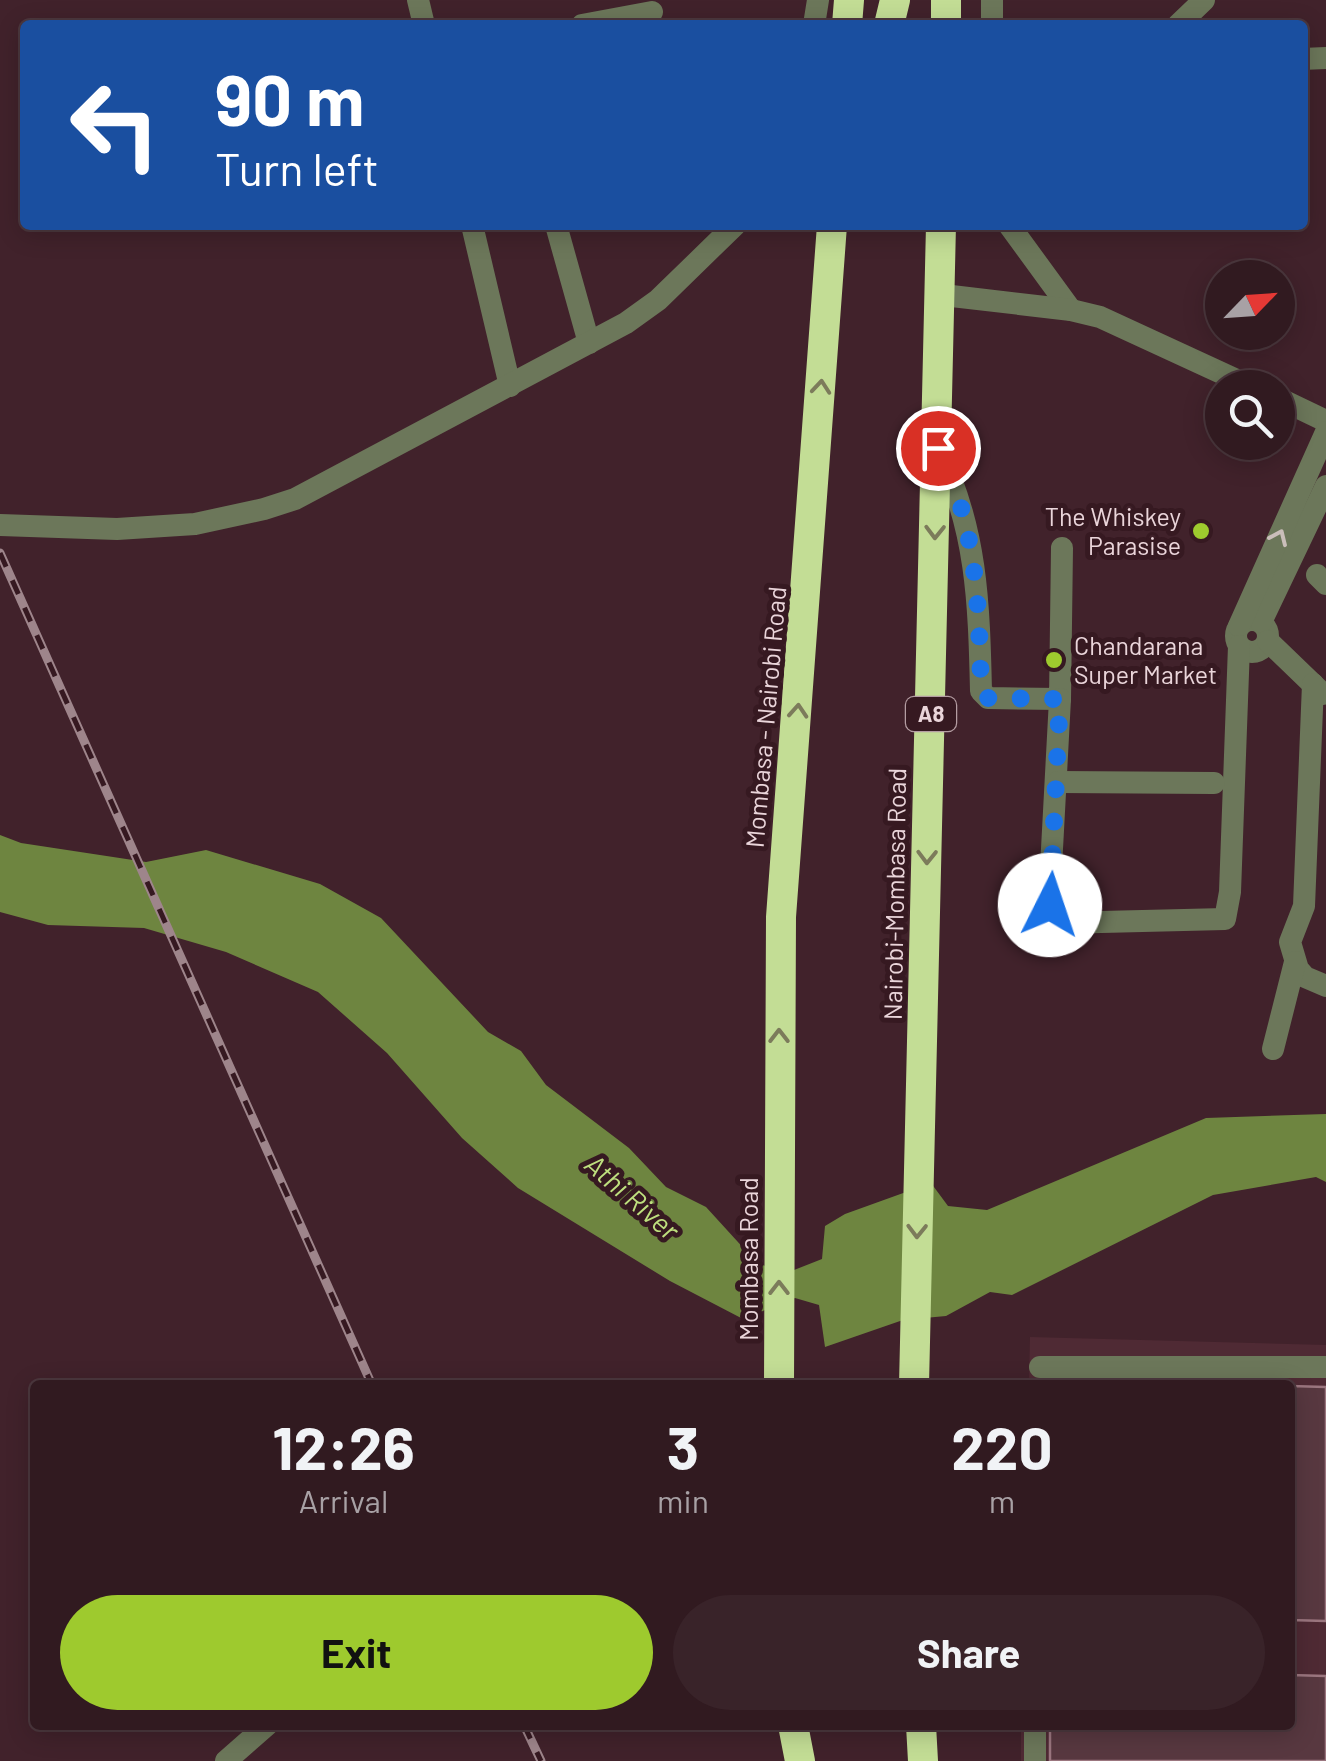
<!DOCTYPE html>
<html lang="en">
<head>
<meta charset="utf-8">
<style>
  body { margin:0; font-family:Barlow,sans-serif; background:#392329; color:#f1f3f6; height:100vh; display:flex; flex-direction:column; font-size:38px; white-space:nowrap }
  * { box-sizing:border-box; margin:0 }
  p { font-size:32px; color:#a8a1a5 }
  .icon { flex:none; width:55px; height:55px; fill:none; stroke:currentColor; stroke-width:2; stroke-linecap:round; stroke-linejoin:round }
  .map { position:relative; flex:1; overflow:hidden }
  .details { position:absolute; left:30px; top:1380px; width:1265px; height:350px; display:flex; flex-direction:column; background:#311a20; border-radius:10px; box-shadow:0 5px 25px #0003,0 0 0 2px #4c383e }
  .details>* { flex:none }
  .guide { position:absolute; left:20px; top:20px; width:1288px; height:210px; border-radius:10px; box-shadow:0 5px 25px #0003,0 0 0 2px #4c383e; background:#1a4fa0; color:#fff; overflow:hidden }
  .needle { width:65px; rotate:65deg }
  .buttons { position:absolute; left:1205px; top:260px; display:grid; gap:20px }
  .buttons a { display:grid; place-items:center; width:90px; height:90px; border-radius:50%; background:#311a20; box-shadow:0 5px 25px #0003,0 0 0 2px #4c383e; font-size:50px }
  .pin { position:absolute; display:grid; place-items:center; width:85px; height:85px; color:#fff; margin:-42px; border:5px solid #fff; border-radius:50%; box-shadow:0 2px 10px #0007 }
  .me { position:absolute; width:110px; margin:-55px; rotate:4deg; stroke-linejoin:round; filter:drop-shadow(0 0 8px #0008) }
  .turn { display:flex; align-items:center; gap:35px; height:210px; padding:0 30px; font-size:45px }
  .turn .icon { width:130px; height:130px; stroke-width:2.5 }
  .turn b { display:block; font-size:70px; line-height:85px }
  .eta { display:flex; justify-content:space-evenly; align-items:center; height:170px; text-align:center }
  .eta b { font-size:60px; font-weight:700; line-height:70px }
  .action { display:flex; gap:20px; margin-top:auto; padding:20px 30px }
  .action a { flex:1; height:115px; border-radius:60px; background:#9eca2e; color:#111; font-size:40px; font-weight:700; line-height:115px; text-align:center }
  .action a+a { background:#392329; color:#f1f3f6 }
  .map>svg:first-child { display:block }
  .built { fill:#4f2a34 }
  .water { fill:#6e8540 }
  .building { fill:#583840; stroke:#9b767f; stroke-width:2.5 }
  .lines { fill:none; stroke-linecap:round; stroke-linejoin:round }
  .minor { stroke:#6c775a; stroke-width:22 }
  .highway { stroke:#c3dd95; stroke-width:30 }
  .rail-casing { stroke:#9e858b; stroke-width:9 }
  .rail { stroke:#361921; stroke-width:5; stroke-dasharray:15; stroke-linecap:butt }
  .oneway { stroke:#7c7b5b }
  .oneway2 { stroke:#cabeba }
  .route { stroke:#1a73e8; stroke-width:18; stroke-dasharray:0 32.4 }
  .poi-dot { fill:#9eca2e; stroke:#361921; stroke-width:4 }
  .labels { text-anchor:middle; stroke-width:10; stroke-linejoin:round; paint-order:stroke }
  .shield { fill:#361921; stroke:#b49da2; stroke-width:2.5 }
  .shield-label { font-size:22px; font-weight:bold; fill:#ead5da }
  .poi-label { font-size:25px; fill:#ead5da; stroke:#361921; text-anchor:end }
  .street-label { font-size:25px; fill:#ead5da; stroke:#361921 }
  .water-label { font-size:28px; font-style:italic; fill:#bedf7e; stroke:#361921 }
</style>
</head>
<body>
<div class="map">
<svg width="1326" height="1761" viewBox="0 0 1326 1761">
  <rect width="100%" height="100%" fill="#41222b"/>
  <path class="built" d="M1030,1337L1326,1345V1761H1021V1725H1290V1385H1029Z"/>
  <path class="water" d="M0,835L21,843L146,862L206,850L320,884L381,918L488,1032L521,1051L546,1085L629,1148L666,1187L706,1207L758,1264L789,1272L822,1259L825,1226L845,1214L931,1183L948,1206L987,1210L1206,1118L1326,1114V1182L1316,1177L1213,1195L1012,1295L990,1292L946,1316L903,1320L825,1347L819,1305L795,1298L743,1319L670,1281L518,1188L462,1138L387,1053L318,992L226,952L144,928L48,925L0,912Z"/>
  <g class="building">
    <path d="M1290,1386L1326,1387V1621L1290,1620Z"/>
    <path d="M1290,1675L1326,1676V1761H1050V1725H1290Z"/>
  </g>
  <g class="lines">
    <g class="minor">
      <path d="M418,0L424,25"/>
      <path d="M992,0V25"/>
      <path d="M582,25L652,12"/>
      <path d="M814,25L818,0"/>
      <path d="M1178,25L1204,0"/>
      <path d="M1302,59L1326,58"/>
      <path d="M472,225L510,386"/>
      <path d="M556,225L589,343"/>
      <path d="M1009,225L1071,310"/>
      <path d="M943,295L1071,310L1100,317L1254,388"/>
      <path d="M1278,398L1326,421"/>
      <path d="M937,448C977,526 979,604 981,691L988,698L1060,699L1062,548"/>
      <path d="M0,525L117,529L195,524L264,509L295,499L626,323L658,300L735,225"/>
      <path d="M1317,575L1326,584"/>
      <circle cx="1252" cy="636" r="16"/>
      <path d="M1261,622L1326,486"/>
      <path d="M1239,626L1326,432"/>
      <path d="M1268,641L1323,694"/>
      <path d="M1313,684L1304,906L1290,942L1298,969L1305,977L1326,986"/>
      <path d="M1060,699L1049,905L1060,923L1225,919L1230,892L1239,646"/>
      <path d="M1058,782L1214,783"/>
      <path d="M1273,1049L1295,962"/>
      <path d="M1040,1367H1326"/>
      <path d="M226,1761L267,1725"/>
      <path d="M1035,1761V1725"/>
    </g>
    <g class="highway">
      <path d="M847,25L849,0"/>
      <path d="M889,25L895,0"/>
      <path d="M946,25V0"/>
      <path d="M779,1385L781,917L832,225"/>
      <path d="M914,1385L941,225"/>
      <path d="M793,1725L800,1761"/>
      <path d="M921,1725L923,1761"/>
    </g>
    <g class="rail-casing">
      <g id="rail">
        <path d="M0,553L372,1385"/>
        <path d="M524,1725L541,1761"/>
      </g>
    </g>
    <use href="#rail" class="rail"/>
  </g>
  <defs><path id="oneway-chevron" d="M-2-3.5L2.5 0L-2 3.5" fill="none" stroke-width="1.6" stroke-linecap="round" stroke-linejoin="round" transform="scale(2.5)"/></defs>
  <g class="oneway">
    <use href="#oneway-chevron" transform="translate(821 387) rotate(-85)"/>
    <use href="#oneway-chevron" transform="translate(935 532) rotate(91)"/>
    <use href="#oneway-chevron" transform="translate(798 711) rotate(-86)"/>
    <use href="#oneway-chevron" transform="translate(927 857) rotate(91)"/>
    <use href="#oneway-chevron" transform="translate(779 1036) rotate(-90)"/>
    <use href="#oneway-chevron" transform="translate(917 1231) rotate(91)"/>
    <use href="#oneway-chevron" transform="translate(779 1288) rotate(-90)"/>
  </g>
  <use class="oneway2" href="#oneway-chevron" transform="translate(1279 537) rotate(-66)"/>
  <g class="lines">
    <path class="route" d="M938,448C977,526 979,604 981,691L988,698L1060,699L1050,905"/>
  </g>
  <g class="poi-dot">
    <circle cx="1201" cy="531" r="10"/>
    <circle cx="1054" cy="660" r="10"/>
  </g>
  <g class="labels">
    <rect class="shield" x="906" y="697" width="50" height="34" rx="8"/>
    <g class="shield-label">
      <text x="931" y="722">A8</text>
    </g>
    <g class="poi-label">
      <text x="1181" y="526">The Whiskey<tspan x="1181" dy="29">Parasise</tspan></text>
      <text x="1074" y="655" text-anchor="start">Chandarana<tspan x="1074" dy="29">Super Market</tspan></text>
    </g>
    <g class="street-label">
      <text transform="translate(766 717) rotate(-85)" y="9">Mombasa - Nairobi Road</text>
      <text transform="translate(895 894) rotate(-89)" y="9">Nairobi-Mombasa Road</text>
      <text transform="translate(749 1259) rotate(-90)" y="9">Mombasa Road</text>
    </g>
    <g class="water-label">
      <text transform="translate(632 1197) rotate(41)" y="10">Athi River</text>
    </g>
  </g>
</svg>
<div class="buttons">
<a><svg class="needle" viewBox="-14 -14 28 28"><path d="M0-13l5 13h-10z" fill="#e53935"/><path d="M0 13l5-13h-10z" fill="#a8a1a5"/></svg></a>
<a><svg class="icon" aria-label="search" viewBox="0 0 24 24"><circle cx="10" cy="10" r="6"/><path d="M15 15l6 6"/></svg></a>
</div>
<div class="pin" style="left:938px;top:448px;background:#d93025"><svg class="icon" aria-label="arrive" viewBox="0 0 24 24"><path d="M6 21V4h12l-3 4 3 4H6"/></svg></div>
<svg class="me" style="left:1050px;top:905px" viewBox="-20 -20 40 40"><circle r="19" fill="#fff"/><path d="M0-13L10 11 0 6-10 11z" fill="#1a73e8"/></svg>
<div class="guide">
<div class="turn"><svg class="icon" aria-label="left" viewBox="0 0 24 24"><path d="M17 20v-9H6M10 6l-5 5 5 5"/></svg><div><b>90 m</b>Turn left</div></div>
</div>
<section class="details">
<div class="eta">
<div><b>12:26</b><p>Arrival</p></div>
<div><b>3</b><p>min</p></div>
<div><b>220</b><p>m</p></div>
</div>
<div class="action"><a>Exit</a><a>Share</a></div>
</section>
</div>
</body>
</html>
